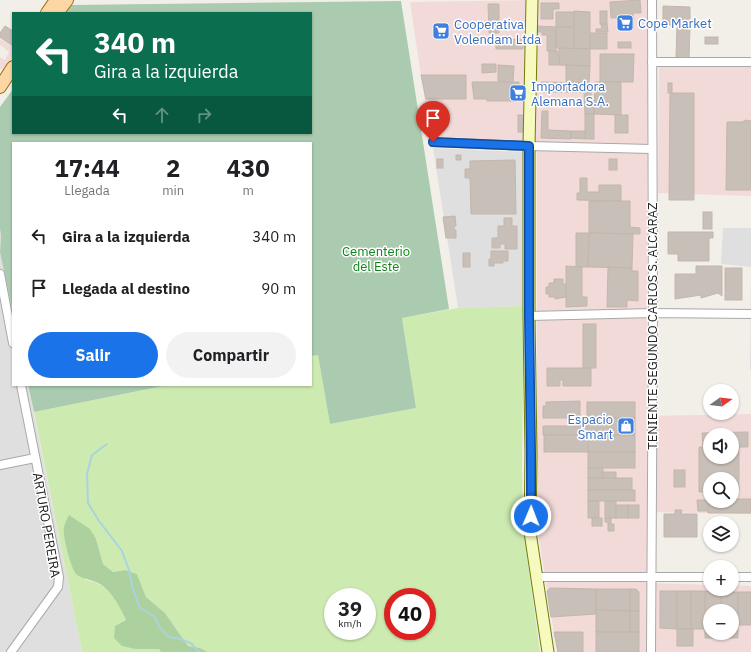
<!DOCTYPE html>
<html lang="es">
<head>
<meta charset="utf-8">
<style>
  body { margin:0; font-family:"IBM Plex Sans",sans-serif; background:#f2f2f2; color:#202124; height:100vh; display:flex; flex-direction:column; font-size:15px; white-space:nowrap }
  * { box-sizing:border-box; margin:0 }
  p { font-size:13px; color:#757577 }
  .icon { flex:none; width:22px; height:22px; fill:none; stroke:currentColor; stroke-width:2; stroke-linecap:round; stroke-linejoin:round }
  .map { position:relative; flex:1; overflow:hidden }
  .details { position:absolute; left:12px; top:142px; width:300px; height:244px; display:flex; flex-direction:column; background:#fff; border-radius:0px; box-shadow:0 1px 3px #0004 }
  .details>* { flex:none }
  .top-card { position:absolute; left:12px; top:12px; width:300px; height:122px; border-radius:0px; box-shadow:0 1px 3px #0004; background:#0b6e4f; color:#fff; overflow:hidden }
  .needle { width:26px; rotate:76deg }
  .fabs { position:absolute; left:703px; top:384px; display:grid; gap:8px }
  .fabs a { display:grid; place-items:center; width:36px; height:36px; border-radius:50%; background:#fff; box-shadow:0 1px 3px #0004; font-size:20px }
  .speed { position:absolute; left:324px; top:588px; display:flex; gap:8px; font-size:20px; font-weight:700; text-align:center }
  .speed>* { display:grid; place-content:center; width:52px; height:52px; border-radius:50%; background:#fff; box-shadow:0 1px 3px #0004; line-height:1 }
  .speed small { font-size:10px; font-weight:400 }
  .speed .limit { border:6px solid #d22; background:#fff; color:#111 }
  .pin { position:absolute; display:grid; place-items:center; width:34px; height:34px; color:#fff; margin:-41px -17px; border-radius:50% 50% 50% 0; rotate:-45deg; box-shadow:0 0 4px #0007 }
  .pin .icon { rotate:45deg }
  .me { position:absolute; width:44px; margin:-22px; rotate:1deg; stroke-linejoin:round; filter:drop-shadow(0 0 3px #0008) }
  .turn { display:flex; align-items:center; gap:14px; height:84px; padding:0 16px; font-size:18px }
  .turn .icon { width:52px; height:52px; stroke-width:2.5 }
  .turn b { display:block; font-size:28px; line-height:34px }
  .lanes { display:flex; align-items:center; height:38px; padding:0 16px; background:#0003; justify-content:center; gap:20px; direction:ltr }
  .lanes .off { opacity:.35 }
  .eta { display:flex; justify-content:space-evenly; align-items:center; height:68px; text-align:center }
  .eta b { font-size:24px; font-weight:800; line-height:28px }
  .primary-button { display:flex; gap:8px; margin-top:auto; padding:8px 16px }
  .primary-button a { flex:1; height:46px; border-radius:24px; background:#1a73e8; color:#fff; font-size:16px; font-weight:800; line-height:46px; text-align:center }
  .primary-button a+a { background:#f2f2f2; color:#202124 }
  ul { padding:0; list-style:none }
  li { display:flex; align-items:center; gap:12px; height:52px; padding:0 16px }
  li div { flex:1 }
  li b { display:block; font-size:15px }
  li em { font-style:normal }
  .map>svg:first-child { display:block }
  .residential { fill:#e0dfdf }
  .commercial { fill:#f2dad9; fill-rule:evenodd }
  .grass { fill:#cdebb0; fill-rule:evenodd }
  .forest { fill:#add19e }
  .cemetery { fill:#aacbaf }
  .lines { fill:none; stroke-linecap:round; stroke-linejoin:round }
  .stream { stroke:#aad3df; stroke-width:2 }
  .building { fill:#c7bfb8; stroke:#c4b6ab; fill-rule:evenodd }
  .street-casing { stroke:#a9a9a9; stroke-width:10 }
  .secondary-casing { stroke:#707d05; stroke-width:13 }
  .primary-casing { stroke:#a06b00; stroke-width:14 }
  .street { stroke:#fff; stroke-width:8 }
  .secondary { stroke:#f7fabf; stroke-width:11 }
  .primary { stroke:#fcd6a4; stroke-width:12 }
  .route-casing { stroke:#114b97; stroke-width:10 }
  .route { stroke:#1a73e8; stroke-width:7 }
  .labels { text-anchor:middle; stroke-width:3; stroke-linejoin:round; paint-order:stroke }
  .shop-label { font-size:13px; fill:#366cbe; stroke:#fff; text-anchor:start }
  .park-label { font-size:13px; fill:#0c8416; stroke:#fff }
  .street-label { font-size:13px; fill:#222; stroke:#fff }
</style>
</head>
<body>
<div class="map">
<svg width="751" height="652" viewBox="0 0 751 652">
  <rect width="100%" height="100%" fill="#f2efe9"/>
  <g class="residential">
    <path d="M433,148L524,152V306L458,308Z"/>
    <path d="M723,228H751V370H750L751,267L721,264Z"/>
    <path d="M0,229L1,236L0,252L13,313V385H28L82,652H0Z"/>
  </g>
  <g class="commercial">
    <path d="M534,0H648L647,416L751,414V514L650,512L651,583L710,585V589H732V585L751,586V652H557L537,526V142L430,136L410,2ZM710,435H732V457H710ZM710,479H732V501H710ZM710,611H732V633H710Z"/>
    <path d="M0,38L13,47V56L3,70L0,69V57L5,60L9,52L0,45Z"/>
    <path d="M751,66V196L658,193L659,67Z"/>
  </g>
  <path class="grass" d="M524,306L522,466L523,526L540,652H208L200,648L188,646L165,613L146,597L137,574L125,570L113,572L103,564L96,539L85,580C89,581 94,581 97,583C111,590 120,606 126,620L115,626L135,649H159L161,652H82L34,412L168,385H311V356L318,354L330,424L416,408L402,318L458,308ZM333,597H367V631H333ZM393,597H427V631H393Z"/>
  <path class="forest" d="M69,515L90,529L96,539L103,564L113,572L125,570L137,574L146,597L165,613L188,646L200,648L208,652H161L159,649H135L122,646L114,638L115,626L126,620C120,607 110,588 96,582C89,579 82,579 76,574C71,568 62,535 64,527C65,523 67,519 69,515Z"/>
  <g class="cemetery">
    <path d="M401,1L449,309L402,318L416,408L330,424L318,355L311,356V143H13V313L0,252L1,236L0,229V107L13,89V133H311V13H66L71,5Z"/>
    <path d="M28,385H168L34,412Z"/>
  </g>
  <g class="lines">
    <path class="stream" d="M107,444L92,455L87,474L88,503L99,521L122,551L129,570L133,590L140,608L154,616L160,628L169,637L181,639L192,644L199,652"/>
  </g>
  <g class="building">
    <path d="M640,0L641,13H633V17L611,18L610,2Z"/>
    <path d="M541,3H559V9H553V19H541Z"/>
    <path d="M488,4H499V33H489Z"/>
    <path d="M663,6L690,7V25H663Z"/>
    <path d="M574,11L590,12V49H574Z"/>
    <rect x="600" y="11" width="7" height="13"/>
    <rect x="556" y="12" width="18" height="15"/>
    <path d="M633,17V29L618,30L617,18Z"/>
    <path d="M601,24H607L608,32H596V29H602Z"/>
    <path d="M677,25L690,26L689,59L676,58Z"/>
    <path d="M5,26L13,31V46L0,37V33Z"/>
    <path d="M537,26L556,27V51H547V35H542V32H537Z"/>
    <path d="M556,27H574V49L556,48Z"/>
    <rect x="590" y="33" width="17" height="16"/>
    <rect x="705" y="37" width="13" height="7"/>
    <path d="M523,39V49H496V40Z"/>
    <rect x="618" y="42" width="13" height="6"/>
    <path d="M559,48L590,49V66L559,65Z"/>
    <path d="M549,51H558L557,55H560L559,65H549Z"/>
    <path d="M600,54H634L633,82H600Z"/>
    <path d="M482,64H496V72L482,73Z"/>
    <path d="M498,65L514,66L513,82L498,81Z"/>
    <path d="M566,65L590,66L589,83H566Z"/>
    <path d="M421,75H466V99H426Z"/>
    <path d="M472,82H519V101H487V99H474Z"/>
    <path d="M541,82L591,83V98H595L594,114H585L584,92H541Z"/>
    <path d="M595,82H621V115L594,114Z"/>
    <rect x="668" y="83" width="4" height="10"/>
    <path d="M670,93H694V200H669Z"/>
    <path d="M542,111H548V130L571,131V139L541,138Z"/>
    <rect x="585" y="114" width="9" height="25"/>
    <rect x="518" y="115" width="6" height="17"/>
    <rect x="615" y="115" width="13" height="18"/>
    <path d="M746,120L751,121V190H726L727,122H742Z"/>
    <path d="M571,131H585V139L571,138Z"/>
    <rect x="456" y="155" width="5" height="5"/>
    <rect x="437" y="159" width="6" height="9"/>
    <rect x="609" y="159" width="8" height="11"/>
    <path d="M515,160L516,214H471L470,178H465V169H470V161Z"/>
    <path d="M580,178H587V192H599V185H621V201L577,200V193H580Z"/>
    <path d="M589,201H630V227L640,228V234L589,233Z"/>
    <rect x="703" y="212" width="9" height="17"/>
    <path d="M455,216L456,226H454V230H456V238H446L443,217Z"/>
    <path d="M504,218H512V226H517V249H505V244H500V248H492V238H498V226H504Z"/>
    <path d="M668,232H713V238H709V261H678V254H668Z"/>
    <path d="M576,233H589L588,267H576Z"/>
    <path d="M589,233L633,234L632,268L588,267Z"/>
    <path d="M491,251H508V261H503V263H494V266H489V259H491Z"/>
    <rect x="463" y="253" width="7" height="14"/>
    <path d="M566,266L582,267V297H587V306L566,307Z"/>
    <path d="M696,266H722V296L718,293L701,298V295L675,299V274H696Z"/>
    <path d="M608,267L632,268V271H638V301L627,300V307H607Z"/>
    <rect x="725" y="268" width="17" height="32"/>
    <path d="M554,279H563V284H566V297L555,299V297H549V294H546V287H549V283H554Z"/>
    <rect x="583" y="324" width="13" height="44"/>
    <path d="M547,368H591V386H563V380H560V386H547Z"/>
    <path d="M580,401V418H543V406H546V402Z"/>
    <rect x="587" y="402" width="48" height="16"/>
    <path d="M579,418H587L588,435H543V426H579Z"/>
    <path d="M587,418H635V435H588Z"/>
    <path d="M748,432V447H739V490H732V479H710V492H699V447H703L702,433ZM710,435H732V457H710Z"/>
    <rect x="544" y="435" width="44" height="17"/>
    <rect x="588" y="435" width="47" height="17"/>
    <rect x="588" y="452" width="47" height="16"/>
    <rect x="588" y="468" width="15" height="10"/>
    <rect x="674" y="470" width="11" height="17"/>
    <path d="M602,472H616V478H603Z"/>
    <rect x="588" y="478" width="44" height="12"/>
    <rect x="588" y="490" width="47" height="11"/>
    <path d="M708,499H710V501H732V499H751V513H708Z"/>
    <path d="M697,500H708V511H698Z"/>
    <rect x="588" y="501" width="11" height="17"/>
    <rect x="605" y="501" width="11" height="17"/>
    <rect x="616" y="505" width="12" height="13"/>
    <rect x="628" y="505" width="11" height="13"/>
    <path d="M675,510H682L681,514H697V537H664V514H675Z"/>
    <rect x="592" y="518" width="10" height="8"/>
    <path d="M605,518H611V524H614V531H608V522H605Z"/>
    <path d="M550,588L596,589V614L551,617L547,591Z"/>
    <path d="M596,589H630V611L596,610Z"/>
    <path d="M630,589H636L639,592V611H630Z"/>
    <path d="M660,591H677V629L660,628Z"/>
    <rect x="677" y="591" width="14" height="38"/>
    <rect x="691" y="591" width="14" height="38"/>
    <path d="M705,591L721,592V611H710V633H721V638H705Z"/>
    <path d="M721,592H738V638H721V633H732V611H721Z"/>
    <rect x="738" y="592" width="13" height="33"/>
    <path d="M596,610L630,611V632H596Z"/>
    <rect x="630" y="611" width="9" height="21"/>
    <rect x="677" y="629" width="16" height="17"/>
    <path d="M554,632H583V652H558Z"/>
    <rect x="596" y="632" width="43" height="20"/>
  </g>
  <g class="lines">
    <g class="street-casing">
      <g id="street">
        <path d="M652,62H751"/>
        <path d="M433,142L529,146L652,149"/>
        <path d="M0,274L13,343"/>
        <path d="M529,316L653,313L751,314"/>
        <path d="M0,465L35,458"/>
        <path d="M537,577H710"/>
        <path d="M732,577H751"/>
        <path d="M11,652L58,587L59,577L21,385"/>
        <path d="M651,652L653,313L652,0"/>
      </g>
    </g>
    <g class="secondary-casing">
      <path id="secondary" d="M532,0L529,146V316L531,454L530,532L548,652"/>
    </g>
    <g class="primary-casing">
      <g id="primary">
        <path d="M47,13L56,0"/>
        <path d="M57,13L67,0"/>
        <path d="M0,87L13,67"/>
      </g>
    </g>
    <use href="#street" class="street"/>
    <use href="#secondary" class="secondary"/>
    <use href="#primary" class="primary"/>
  </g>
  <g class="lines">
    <g class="route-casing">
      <path id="route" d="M433,142L529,146V316L531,454V516"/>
    </g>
    <use href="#route" class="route"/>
  </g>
  <defs>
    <g id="supermarket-square" transform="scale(0.9)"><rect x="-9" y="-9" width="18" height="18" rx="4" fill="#3f7fe0" stroke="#fff"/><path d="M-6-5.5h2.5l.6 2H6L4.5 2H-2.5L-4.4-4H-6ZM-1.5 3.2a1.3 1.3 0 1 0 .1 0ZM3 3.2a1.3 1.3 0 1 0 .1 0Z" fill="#fff"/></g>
    <g id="shop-square" transform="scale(0.9)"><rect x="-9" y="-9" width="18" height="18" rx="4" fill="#3f7fe0" stroke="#fff"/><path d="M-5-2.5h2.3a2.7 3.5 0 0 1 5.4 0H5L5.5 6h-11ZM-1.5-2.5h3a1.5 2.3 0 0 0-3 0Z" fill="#fff"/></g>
  </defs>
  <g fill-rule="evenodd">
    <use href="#supermarket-square" x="625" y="23"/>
    <use href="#supermarket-square" x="441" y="31"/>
    <use href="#supermarket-square" x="518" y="93"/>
    <use href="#shop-square" x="626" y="426"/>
  </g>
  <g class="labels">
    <g class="shop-label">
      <text x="638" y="28">Cope Market</text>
      <text x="454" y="29">Cooperativa<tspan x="454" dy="15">Volendam Ltda</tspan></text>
      <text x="531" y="91">Importadora<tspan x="531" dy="15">Alemana S.A.</tspan></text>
      <text x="613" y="424" text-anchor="end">Espacio<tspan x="613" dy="15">Smart</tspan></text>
    </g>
    <g class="park-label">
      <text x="376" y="256">Cementerio<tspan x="376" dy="15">del Este</tspan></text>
    </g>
    <g class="street-label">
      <text transform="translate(652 326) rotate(-90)" y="5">TENIENTE SEGUNDO CARLOS S. ALCARAZ</text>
      <text transform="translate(47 525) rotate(80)" y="5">ARTURO PEREIRA</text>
    </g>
  </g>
</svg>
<div class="fabs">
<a><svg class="needle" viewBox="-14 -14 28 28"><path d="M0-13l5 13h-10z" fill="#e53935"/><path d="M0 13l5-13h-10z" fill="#757577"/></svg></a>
<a><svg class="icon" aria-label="sound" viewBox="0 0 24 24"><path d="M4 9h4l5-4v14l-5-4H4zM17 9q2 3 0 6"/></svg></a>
<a><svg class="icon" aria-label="search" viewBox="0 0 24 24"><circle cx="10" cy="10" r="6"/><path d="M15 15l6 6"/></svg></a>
<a><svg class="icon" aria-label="layers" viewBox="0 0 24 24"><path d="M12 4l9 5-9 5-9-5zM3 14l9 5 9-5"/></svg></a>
<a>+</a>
<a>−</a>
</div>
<div class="speed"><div>39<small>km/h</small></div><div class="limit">40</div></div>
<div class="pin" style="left:433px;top:142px;background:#d93025"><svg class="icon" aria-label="arrive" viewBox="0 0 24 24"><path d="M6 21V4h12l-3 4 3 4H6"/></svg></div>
<svg class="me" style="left:531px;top:516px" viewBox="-20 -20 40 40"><circle r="17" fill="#1a73e8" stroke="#fff" stroke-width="3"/><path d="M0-11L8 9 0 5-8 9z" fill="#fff"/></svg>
<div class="top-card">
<div class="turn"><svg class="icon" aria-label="left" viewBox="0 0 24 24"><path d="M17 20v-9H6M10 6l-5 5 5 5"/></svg><div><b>340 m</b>Gira a la izquierda</div></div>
<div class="lanes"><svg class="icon" aria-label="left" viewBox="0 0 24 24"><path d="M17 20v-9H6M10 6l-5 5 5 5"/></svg><svg class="icon off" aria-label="ahead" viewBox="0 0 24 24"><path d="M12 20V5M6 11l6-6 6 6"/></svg><svg class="icon off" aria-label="right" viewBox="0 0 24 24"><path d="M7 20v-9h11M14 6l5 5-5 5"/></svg></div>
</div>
<section class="details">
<div class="eta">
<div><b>17:44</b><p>Llegada</p></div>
<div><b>2</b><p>min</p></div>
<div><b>430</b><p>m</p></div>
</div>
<ul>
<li><svg class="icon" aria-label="left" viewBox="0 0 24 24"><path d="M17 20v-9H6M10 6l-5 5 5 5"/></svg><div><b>Gira a la izquierda</b></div><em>340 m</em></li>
<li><svg class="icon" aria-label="arrive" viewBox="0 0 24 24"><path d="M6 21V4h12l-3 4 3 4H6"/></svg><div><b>Llegada al destino</b></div><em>90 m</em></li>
</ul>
<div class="primary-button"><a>Salir</a><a>Compartir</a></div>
</section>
</div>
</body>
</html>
